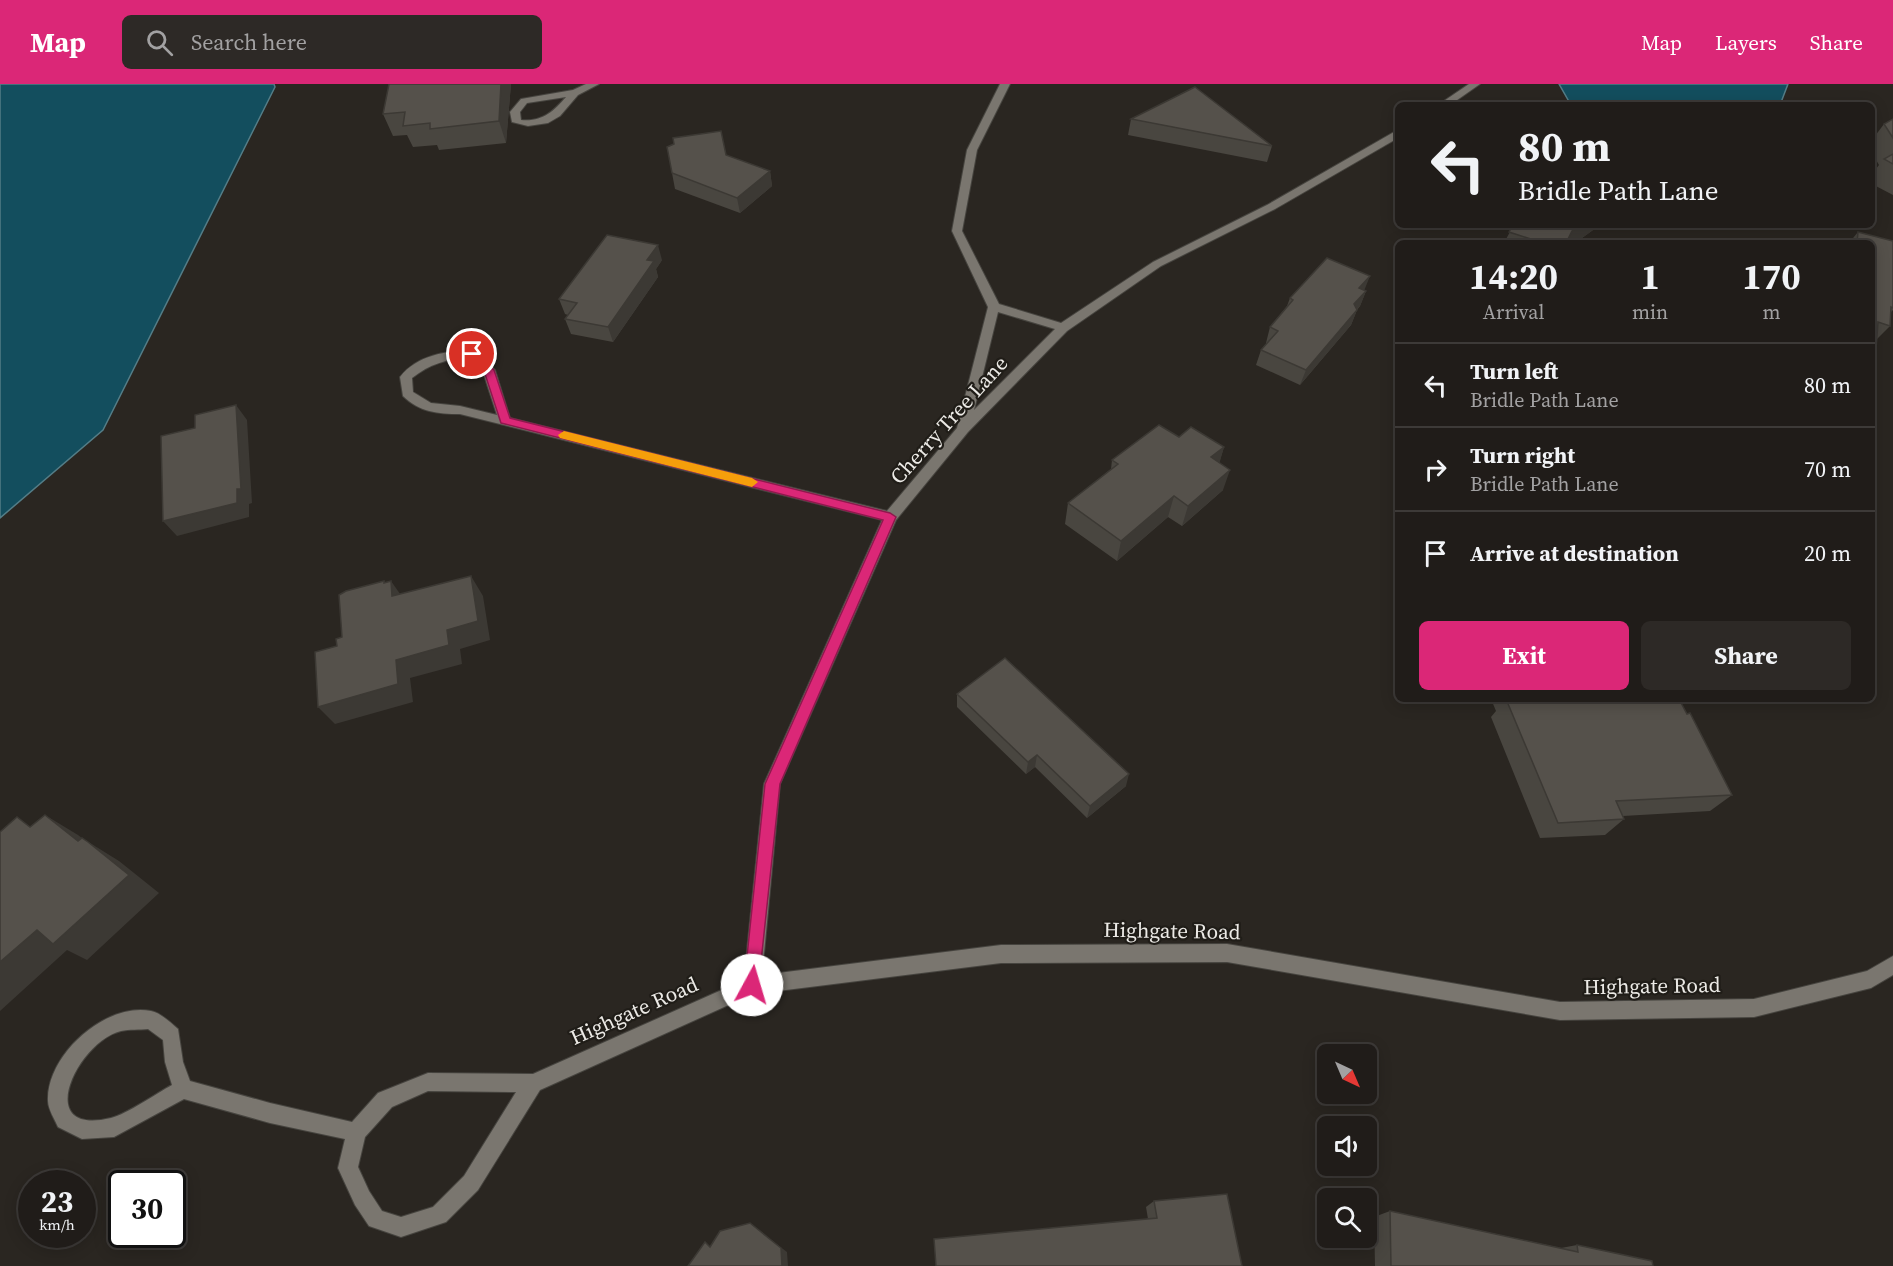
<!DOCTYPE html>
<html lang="en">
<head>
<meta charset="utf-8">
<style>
  body { margin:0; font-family:"Source Serif 4",serif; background:#2d2926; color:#f1f3f6; height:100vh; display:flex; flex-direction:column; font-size:22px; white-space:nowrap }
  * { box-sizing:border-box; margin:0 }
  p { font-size:20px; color:#a2a1a2 }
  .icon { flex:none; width:33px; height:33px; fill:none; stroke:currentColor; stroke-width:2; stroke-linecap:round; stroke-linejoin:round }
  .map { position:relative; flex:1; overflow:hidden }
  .details { position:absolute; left:1395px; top:156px; width:480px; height:462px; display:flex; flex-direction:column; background:#201c19; border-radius:9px; box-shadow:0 3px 15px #0003,0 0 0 2px #3d3a38 }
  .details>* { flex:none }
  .top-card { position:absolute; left:1395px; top:18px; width:480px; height:126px; border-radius:9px; box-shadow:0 3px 15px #0003,0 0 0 2px #3d3a38; background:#201c19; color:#f1f3f6; overflow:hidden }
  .needle { width:39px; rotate:136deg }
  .buttons { position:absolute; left:1317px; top:960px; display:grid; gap:12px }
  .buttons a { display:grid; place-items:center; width:60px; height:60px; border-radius:9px; background:#201c19; box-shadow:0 3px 15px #0003,0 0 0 2px #3d3a38; font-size:30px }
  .speed { position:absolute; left:18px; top:1086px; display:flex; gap:12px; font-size:30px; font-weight:700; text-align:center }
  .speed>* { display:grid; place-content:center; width:78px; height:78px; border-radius:50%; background:#201c19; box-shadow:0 3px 15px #0003,0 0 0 2px #3d3a38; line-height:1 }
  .speed small { font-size:15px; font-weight:400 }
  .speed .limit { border:3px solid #111; border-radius:9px; background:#fff; color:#111 }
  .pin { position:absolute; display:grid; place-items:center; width:51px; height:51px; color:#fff; margin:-26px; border:3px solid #fff; border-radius:50%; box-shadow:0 2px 6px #0007 }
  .me { position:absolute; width:66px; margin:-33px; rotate:6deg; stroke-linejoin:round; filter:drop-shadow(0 0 4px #0008) }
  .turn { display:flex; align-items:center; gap:21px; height:126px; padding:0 24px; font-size:27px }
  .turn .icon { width:78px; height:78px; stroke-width:2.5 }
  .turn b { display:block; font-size:42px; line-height:51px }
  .eta { display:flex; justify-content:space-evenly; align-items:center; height:102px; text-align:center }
  .eta b { font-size:36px; font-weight:700; line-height:42px }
  .primary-button { display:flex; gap:12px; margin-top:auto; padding:12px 24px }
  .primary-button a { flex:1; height:69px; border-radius:9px; background:#db2777; color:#fff; font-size:24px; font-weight:700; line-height:69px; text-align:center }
  .primary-button a+a { background:#2d2926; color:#f1f3f6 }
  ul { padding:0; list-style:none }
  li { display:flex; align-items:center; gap:18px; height:84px; padding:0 24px; border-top:2px solid #3d3a38 }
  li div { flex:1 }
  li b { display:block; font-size:22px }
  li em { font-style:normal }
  header { display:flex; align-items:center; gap:36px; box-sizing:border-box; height:84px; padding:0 30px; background:#db2777; color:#fff }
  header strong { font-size:28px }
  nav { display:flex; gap:33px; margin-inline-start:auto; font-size:21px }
  .search { width:420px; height:54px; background:#2d2926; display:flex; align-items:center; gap:15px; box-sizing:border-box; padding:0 21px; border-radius:9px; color:#a2a1a2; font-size:22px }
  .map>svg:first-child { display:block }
  .water { fill:#134e5e; stroke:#547d87; stroke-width:1.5 }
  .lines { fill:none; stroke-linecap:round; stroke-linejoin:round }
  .minor-casing { stroke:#46443f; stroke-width:2 }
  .minor { fill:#7a766f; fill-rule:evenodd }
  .wall { fill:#494640 }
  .shaded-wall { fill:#3c3934 }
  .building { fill:#55514b; stroke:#3c3934; stroke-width:1.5 }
  .route { fill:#db2777; stroke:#8e194d; stroke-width:1.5 }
  .slow { fill:#f59e0b }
  .labels { text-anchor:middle; stroke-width:4.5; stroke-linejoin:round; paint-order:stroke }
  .street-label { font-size:21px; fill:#eceae6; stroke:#201d18 }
</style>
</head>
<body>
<header>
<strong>Map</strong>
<div class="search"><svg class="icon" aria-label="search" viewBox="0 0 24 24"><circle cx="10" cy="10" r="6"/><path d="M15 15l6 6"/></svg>Search here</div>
<nav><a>Map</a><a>Layers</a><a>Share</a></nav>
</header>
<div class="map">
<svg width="1893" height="1182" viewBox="0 0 1893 1182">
  <rect width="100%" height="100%" fill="#2a2621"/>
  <g class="water">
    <path d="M0,0H274L275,3L103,346L0,434Z"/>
    <path d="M1559,0H1788L1780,21H1571Z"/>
  </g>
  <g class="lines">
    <g class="minor-casing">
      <g id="minor">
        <path d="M586,0H599L578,11L560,32L548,39L528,42L512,38L510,28L521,15L573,6ZM566,13C553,28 542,38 521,36L520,28L527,19Z"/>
        <path d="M1000,0H1010L977,66L962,147L999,220L1061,239L1153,178L1267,121L1394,48L1398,47V54L1275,125L1161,182L1067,247L968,348L896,436L780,700L762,891L1001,861L1227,860L1560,918L1754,915L1867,887L1893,872V891L1871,904L1754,933L1560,936L1227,878L1001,879L753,910L540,1006L478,1106L446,1138L401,1153L369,1142L355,1121L338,1084L345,1055L270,1039L184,1015L114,1053L82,1055L58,1043C55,1036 48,1025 48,1017C46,971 106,918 151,927C161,929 171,939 178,945L183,978L190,997L270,1019L352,1038L378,1009L428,989L533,990L744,896L764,700L882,436L460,330C438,330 419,328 403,312L400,293C417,271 446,267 472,266L476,267L495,286L510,334L887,427L957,344L988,223L952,147L967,66ZM998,228L1055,245L974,326ZM469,274L483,288L497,331L460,322L431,319L413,308L412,294C430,280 446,275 469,274ZM148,945L163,956L165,978L172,1001C157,1009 127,1030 111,1034C31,1053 78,957 121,947C129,945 140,946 148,945ZM428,1007L516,1008L464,1092L433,1123L401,1133L382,1127L369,1107L358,1083L365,1053L392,1023Z"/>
        <path d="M1469,0H1480L1450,21H1438Z"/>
      </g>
    </g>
    <use href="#minor" class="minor"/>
  </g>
  <g class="wall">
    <path d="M511,0L506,59L439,66L437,61L413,63L407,51L393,52L383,30Z"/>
    <path d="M1131,35L1272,62L1267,78L1128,51Z"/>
    <path d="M1893,35V111L1872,100V90L1879,81L1872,69V56L1884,40Z"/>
    <path d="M726,71L770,87L772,102L740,129L675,105L672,89Z"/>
    <path d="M1507,141H1600L1575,159H1504L1512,144Z"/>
    <path d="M1858,148L1893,157V226L1890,229V242L1876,256V265L1872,269V159H1849Z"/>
    <path d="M662,176L656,185L658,193L613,258L571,250L565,235L568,231L565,230L559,215Z"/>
    <path d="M1364,206L1366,207L1360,222L1357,226L1351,241L1300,301L1256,281L1261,266L1267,259H1266L1270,243L1287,222L1290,214Z"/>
    <path d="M1179,353L1224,363L1219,379L1223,406L1182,442L1168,433L1117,477L1065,440L1068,419L1111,385L1112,376Z"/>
    <path d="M957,610L1126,702L1087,734L1035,683L1026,690L957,623Z"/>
    <path d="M1491,615H1679L1732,711L1710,727L1623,732L1624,735L1605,751L1540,754L1491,633L1496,627Z"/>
    <path d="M1154,1117L1242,1182L1148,1135L1146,1123Z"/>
    <path d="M1390,1127L1561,1164L1577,1161L1653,1182H1375L1374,1133Z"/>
  </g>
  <g class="shaded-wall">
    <path d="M501,0H511L506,59L499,37Z"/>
    <path d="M770,87L772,102L740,129L737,114Z"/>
    <path d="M1581,141H1600L1575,159H1566L1572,147Z"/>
    <path d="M658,161L662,176L656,185L658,193L613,258L608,243L647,176Z"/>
    <path d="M1370,192L1364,207L1359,204Z"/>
    <path d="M1366,207L1360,222L1348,235L1354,220Z"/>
    <path d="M1357,226L1351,241L1300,301L1306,286Z"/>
    <path d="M236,321L247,336L252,419L249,420V433L177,452L163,437Z"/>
    <path d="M1224,363L1218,384L1211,373Z"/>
    <path d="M1230,386L1223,406L1182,442L1188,422Z"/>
    <path d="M1174,412L1168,433L1117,477L1121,457Z"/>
    <path d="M471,492L483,512L490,556L460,565L462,580L410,594L413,618L335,640L318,623L447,546Z"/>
    <path d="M384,497L392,508L391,497L405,517L392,512L384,499Z"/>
    <path d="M1037,671L1035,683L1026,690L1028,678Z"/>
    <path d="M1129,690L1126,702L1087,734L1090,722Z"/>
    <path d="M45,731L78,751L110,776L78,757Z"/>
    <path d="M82,754L119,777L159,809L87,876L67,866L0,927V878Z"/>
    <path d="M756,1144L787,1168L788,1182H782Z"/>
  </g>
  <g class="building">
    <path d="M389,0H501L499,37L430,45V39L403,42L405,28L383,30Z"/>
    <path d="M1195,3L1272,62L1131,35Z"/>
    <path d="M1893,35V54L1884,40Z"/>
    <path d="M721,47L726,71L770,87L737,114L672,89L667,63L674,60L673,54Z"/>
    <path d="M1893,70V80L1884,75Z"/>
    <path d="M1513,141H1581L1572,147L1566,159H1543L1509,148Z"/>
    <path d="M1858,148L1893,157V224L1891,223L1890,242L1878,238L1876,265L1872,264V159H1857Z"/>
    <path d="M607,151L658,161L647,176L654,177L608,243L565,235L577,219L559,215Z"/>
    <path d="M1327,174L1370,192L1359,204L1366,207L1354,220L1357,226L1306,286L1261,266L1278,247L1270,243L1293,216L1290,214Z"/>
    <path d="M236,321L241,405H237V419L163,437L161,352L195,344V331Z"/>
    <path d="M1159,341L1179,353L1191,343L1224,363L1211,373L1230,386L1188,422L1174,412L1121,457L1068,419L1118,380L1112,376Z"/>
    <path d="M471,492L478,537L447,546L449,561L396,576L398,600L318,623L315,568L337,562L336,555L342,553L339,511L346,507L384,497V499L391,497L392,512Z"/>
    <path d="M1005,574L1129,690L1090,722L1037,671L1028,678L957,610Z"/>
    <path d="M1506,615H1679L1687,630L1690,629L1732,711L1616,717L1624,735L1558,739Z"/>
    <path d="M45,731L78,757L82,754L88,758L129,791L53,860L37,846L0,878V748L17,733L30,743Z"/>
    <path d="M1227,1110L1242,1182H936L934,1155L1157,1134L1154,1117Z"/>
    <path d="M1390,1127L1578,1168L1577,1161L1652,1177L1653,1182H1391Z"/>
    <path d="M750,1139L781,1164L782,1182H688L705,1158L710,1163L720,1147Z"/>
  </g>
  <path class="route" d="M472,267L494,286L510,334L890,429L896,433L780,700L758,906L752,909L746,906L744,901L765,700L883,436L501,339L484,287L467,270Z"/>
  <path class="slow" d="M564,347L752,394L758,398L752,403L560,354L558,351Z"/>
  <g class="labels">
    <g class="street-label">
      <text transform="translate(949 336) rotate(-48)" y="7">Cherry Tree Lane</text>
      <text transform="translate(1172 847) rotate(1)" y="7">Highgate Road</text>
      <text transform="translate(1652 902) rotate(-1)" y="7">Highgate Road</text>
      <text transform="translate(634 927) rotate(-24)" y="7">Highgate Road</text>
    </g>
  </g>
</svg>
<div class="buttons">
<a><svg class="needle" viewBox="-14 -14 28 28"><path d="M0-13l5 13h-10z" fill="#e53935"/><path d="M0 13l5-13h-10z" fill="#a2a1a2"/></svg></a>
<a><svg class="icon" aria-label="sound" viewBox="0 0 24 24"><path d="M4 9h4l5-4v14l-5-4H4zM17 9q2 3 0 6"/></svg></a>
<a><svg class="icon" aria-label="search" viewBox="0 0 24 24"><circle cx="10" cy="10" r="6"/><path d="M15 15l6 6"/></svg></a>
</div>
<div class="speed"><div>23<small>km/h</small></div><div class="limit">30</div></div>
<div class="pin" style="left:472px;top:270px;background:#d93025"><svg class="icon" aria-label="arrive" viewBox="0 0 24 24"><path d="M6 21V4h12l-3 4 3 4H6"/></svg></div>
<svg class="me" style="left:752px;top:901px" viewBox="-20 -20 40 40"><circle r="19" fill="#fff"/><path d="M0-13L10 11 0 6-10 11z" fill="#db2777"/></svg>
<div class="top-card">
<div class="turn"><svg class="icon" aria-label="left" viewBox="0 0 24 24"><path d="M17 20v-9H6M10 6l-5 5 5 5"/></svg><div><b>80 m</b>Bridle Path Lane</div></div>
</div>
<section class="details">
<div class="eta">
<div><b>14:20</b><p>Arrival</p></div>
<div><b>1</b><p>min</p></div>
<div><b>170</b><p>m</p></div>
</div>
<ul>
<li><svg class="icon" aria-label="left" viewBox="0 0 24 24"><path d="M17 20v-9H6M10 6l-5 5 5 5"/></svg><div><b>Turn left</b><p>Bridle Path Lane</p></div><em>80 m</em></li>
<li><svg class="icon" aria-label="right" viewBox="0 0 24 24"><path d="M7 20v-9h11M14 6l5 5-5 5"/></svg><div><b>Turn right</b><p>Bridle Path Lane</p></div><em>70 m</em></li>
<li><svg class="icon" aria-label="arrive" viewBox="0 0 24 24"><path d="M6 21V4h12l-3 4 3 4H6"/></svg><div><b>Arrive at destination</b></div><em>20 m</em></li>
</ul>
<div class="primary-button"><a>Exit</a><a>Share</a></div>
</section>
</div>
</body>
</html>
